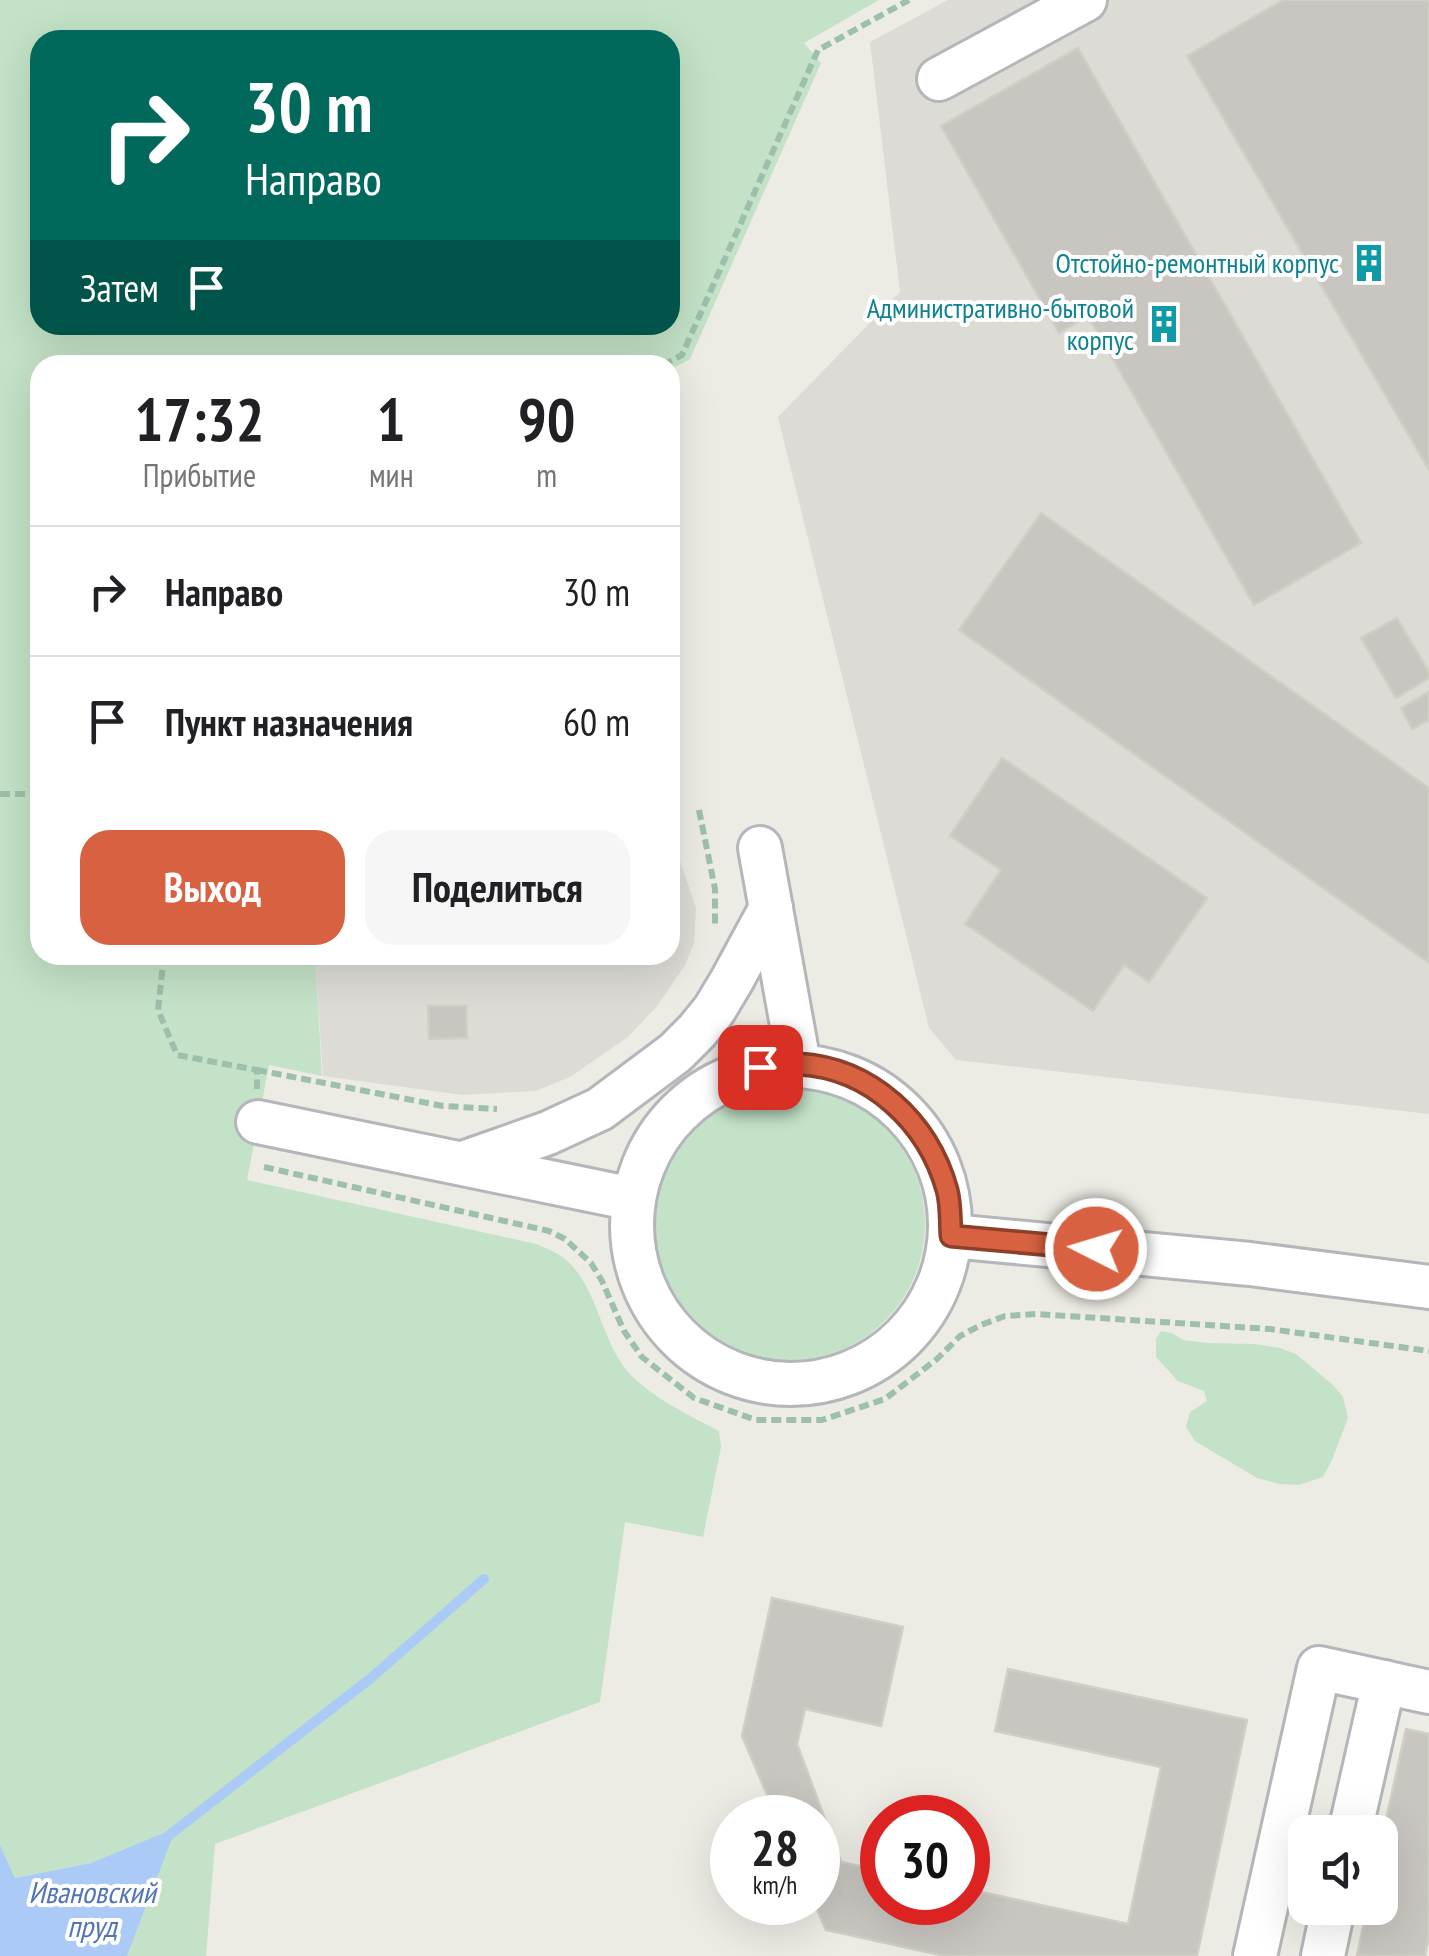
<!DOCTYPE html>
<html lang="ru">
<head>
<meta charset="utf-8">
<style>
  body { margin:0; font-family:"PT Sans Narrow",sans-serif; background:#f6f6f6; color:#202124; height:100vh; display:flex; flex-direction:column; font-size:38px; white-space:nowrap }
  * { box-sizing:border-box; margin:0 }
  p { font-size:32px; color:#757577 }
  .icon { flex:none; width:55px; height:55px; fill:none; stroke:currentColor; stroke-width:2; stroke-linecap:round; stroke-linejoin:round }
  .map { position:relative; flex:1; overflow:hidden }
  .panel { position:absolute; left:30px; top:355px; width:650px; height:610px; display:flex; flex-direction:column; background:#fff; border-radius:30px; box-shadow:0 10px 40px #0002 }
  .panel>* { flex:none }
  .hud { position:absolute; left:30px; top:30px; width:650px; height:305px; border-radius:30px; box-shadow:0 10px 40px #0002; background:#00695c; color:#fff; overflow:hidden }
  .controls { position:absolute; left:1288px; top:1815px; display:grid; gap:20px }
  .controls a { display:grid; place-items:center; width:110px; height:110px; border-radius:20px; background:#fff; box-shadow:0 10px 40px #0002; font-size:50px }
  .speed { position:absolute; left:710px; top:1795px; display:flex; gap:20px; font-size:50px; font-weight:700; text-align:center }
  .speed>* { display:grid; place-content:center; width:130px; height:130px; border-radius:50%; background:#fff; box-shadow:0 10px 40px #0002; line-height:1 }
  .speed small { font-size:25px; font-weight:400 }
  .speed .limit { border:15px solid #d22; background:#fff; color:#111 }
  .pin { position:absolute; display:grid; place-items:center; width:85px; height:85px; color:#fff; margin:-42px; border-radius:20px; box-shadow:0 5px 15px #0006 }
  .me { position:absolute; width:110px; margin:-55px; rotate:275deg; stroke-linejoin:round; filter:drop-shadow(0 0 8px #0008) }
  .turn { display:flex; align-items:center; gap:35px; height:210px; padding:0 50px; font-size:45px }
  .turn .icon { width:130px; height:130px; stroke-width:2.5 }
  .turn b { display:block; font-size:70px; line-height:85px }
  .then { display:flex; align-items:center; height:95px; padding:0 50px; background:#0003; gap:20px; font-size:38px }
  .eta { display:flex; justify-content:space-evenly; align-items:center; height:170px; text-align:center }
  .eta b { font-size:60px; font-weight:700; line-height:70px }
  .primary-button { display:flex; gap:20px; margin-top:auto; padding:20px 50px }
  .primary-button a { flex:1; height:115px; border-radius:30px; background:#d76140; color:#fff; font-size:40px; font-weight:700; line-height:115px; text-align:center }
  .primary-button a+a { background:#f6f6f6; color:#202124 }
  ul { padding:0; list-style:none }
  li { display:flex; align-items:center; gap:30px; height:130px; padding:0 50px; border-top:2px solid #e0e0e0 }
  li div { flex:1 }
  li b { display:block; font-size:38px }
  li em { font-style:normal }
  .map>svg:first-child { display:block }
  .industrial { fill:#dcdbd6 }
  .green { fill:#c3e2c7; fill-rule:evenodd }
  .water { fill:#abcbf6 }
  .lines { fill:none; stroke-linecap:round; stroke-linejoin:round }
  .stream { stroke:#abcbf6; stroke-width:10 }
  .building { fill:#c9c6c1; stroke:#d1cfc3; stroke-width:2.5 }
  .minor-casing { stroke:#b4b6ba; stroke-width:48 }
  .path { stroke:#9cc0ab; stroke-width:6; stroke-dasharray:10 5; stroke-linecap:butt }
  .minor { stroke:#fff; stroke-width:42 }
  .route-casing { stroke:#8c3f2a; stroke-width:25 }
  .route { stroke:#d76140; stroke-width:18 }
  .labels { text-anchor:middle; stroke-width:8; stroke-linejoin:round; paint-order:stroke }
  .culture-label { font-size:28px; fill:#0d838f; stroke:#fff; text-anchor:end }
  .water-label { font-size:30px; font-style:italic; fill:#5174b7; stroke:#fff }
</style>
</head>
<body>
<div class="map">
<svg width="1429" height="1956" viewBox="0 0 1429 1956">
  <rect width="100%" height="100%" fill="#edece4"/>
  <g class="industrial">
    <path d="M948,0H1429V1114L956,1060L929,1028L778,417L900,292L870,42Z"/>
    <path d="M670,832L696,908L694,943L685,965L657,1006L628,1037L570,1077L535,1091L462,1095L323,1076L315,955H670Z"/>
  </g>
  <g class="green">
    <path d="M0,0H879L804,43L821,63L690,359L670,370V365H40V955H315L322,1076L269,1065L247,1180L536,1244C546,1248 556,1252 564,1258C598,1286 600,1339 628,1372C652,1398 689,1415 719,1431L721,1447L703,1537L625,1522L600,1702L215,1844L206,1956H127L175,1829L91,1863L15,1878L0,1845ZM40,40H670V325H40Z"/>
    <circle cx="788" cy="1224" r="137"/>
    <path d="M1161,1331L1172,1333L1183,1340L1207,1343L1255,1344L1280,1348L1296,1354L1333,1385L1343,1397L1348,1418L1332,1460L1323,1477L1299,1485L1279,1484L1257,1478L1195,1441L1186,1427L1190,1412L1207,1401L1204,1391L1178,1381L1156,1357V1339Z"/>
  </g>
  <path class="water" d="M176,1828L127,1956H0V1845L15,1878L91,1863Z"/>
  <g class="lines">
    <path class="stream" d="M167,1837L371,1678L484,1579"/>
  </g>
  <g class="building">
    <path d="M1283,0H1429V470L1187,56Z"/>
    <path d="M1078,48L1361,543L1254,605L1088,316L1059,333L941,126Z"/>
    <path d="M1041,513L1429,788V963L959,630Z"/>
    <path d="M1397,618L1429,672V678L1396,698L1361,638Z"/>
    <path d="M1429,692V720L1412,729L1401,708Z"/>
    <path d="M1002,758L1207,898L1149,982L1124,965L1093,1011L965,924L1001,870L950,836Z"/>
    <path d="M428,1006H466L467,1038L429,1039Z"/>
    <path d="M772,1598L903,1627L881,1726L805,1709L797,1744L841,1862L882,1871V1902H968V1889L1128,1924L1161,1767L995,1731L1008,1669L1247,1720L1197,1956H945L826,1930L814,1902H818V1818H777L742,1736Z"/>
    <path d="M1406,1729L1429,1734V1937L1425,1956H1357L1367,1908H1380V1847Z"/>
  </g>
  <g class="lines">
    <g class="minor-casing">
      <g id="minor">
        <path d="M939,79L1085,0"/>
        <path d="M760,848L799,1064"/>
        <circle cx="791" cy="1225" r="159"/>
        <path d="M258,1122L633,1199"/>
        <path d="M463,1163L548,1133L600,1109L675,1053L697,1031L714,1010L732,980L771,908"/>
        <path d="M951,1236L1250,1264L1429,1287"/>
        <path d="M1350,1832L1384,1682"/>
        <path d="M1255,1956L1319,1668L1429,1692"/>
        <path d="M1323,1956L1333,1908"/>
      </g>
    </g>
    <g class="path">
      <path d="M663,365L682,355L818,50L909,0"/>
      <path d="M0,794H40"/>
      <path d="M699,810L715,889V928"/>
      <path d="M164,955L158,1010L177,1055L257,1070V1089"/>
      <path d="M257,1070L443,1106L497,1109"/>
      <path d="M264,1167L549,1231L565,1239L591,1263L602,1281L624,1331L642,1357L694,1398L756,1420H822L885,1399L937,1359L960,1336L981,1325L1005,1316L1036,1314L1270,1329L1429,1351"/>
    </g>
    <use href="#minor" class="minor"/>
  </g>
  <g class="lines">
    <g class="route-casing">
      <path id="route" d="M760,1067C773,1066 786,1064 799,1064C871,1068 928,1122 947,1190C951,1204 950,1221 951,1236L1096,1249"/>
    </g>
    <use href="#route" class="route"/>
  </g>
  <defs>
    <g id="building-bare" transform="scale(3)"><path d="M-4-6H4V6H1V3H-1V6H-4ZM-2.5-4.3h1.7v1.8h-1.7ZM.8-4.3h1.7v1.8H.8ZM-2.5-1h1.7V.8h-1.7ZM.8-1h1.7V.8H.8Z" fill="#0f9aa8" stroke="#fff" stroke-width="2.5" paint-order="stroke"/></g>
  </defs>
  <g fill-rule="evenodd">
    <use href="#building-bare" x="1369" y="263"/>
    <use href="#building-bare" x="1164" y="324"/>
  </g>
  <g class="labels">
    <g class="culture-label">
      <text x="1339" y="273">Отстойно-ремонтный корпус</text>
      <text x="1134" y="318">Административно-бытовой<tspan x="1134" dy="32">корпус</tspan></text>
    </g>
    <g class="water-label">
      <text x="92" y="1903">Ивановский<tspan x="92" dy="34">пруд</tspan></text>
    </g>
  </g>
</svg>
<div class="controls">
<a><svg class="icon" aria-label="sound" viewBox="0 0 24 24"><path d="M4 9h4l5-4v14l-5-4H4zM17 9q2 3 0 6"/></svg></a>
</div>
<div class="speed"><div>28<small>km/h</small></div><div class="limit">30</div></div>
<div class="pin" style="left:760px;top:1067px;background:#d93025"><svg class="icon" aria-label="arrive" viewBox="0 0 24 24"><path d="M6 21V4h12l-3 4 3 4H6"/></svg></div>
<svg class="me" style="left:1096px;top:1249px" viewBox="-20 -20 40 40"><circle r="17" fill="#d76140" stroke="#fff" stroke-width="3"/><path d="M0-11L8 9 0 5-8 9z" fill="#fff"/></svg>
<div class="hud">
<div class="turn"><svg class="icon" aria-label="right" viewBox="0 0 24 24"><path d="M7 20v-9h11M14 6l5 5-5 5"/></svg><div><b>30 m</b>Направо</div></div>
<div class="then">Затем<svg class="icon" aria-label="arrive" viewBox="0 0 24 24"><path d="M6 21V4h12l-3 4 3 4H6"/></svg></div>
</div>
<section class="panel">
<div class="eta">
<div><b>17:32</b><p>Прибытие</p></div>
<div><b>1</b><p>мин</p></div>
<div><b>90</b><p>m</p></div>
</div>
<ul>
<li><svg class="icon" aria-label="right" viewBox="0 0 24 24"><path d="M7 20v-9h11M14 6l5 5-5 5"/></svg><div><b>Направо</b></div><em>30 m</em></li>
<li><svg class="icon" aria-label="arrive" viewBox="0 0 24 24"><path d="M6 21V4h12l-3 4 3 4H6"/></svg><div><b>Пункт назначения</b></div><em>60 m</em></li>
</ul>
<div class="primary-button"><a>Выход</a><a>Поделиться</a></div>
</section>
</div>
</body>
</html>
